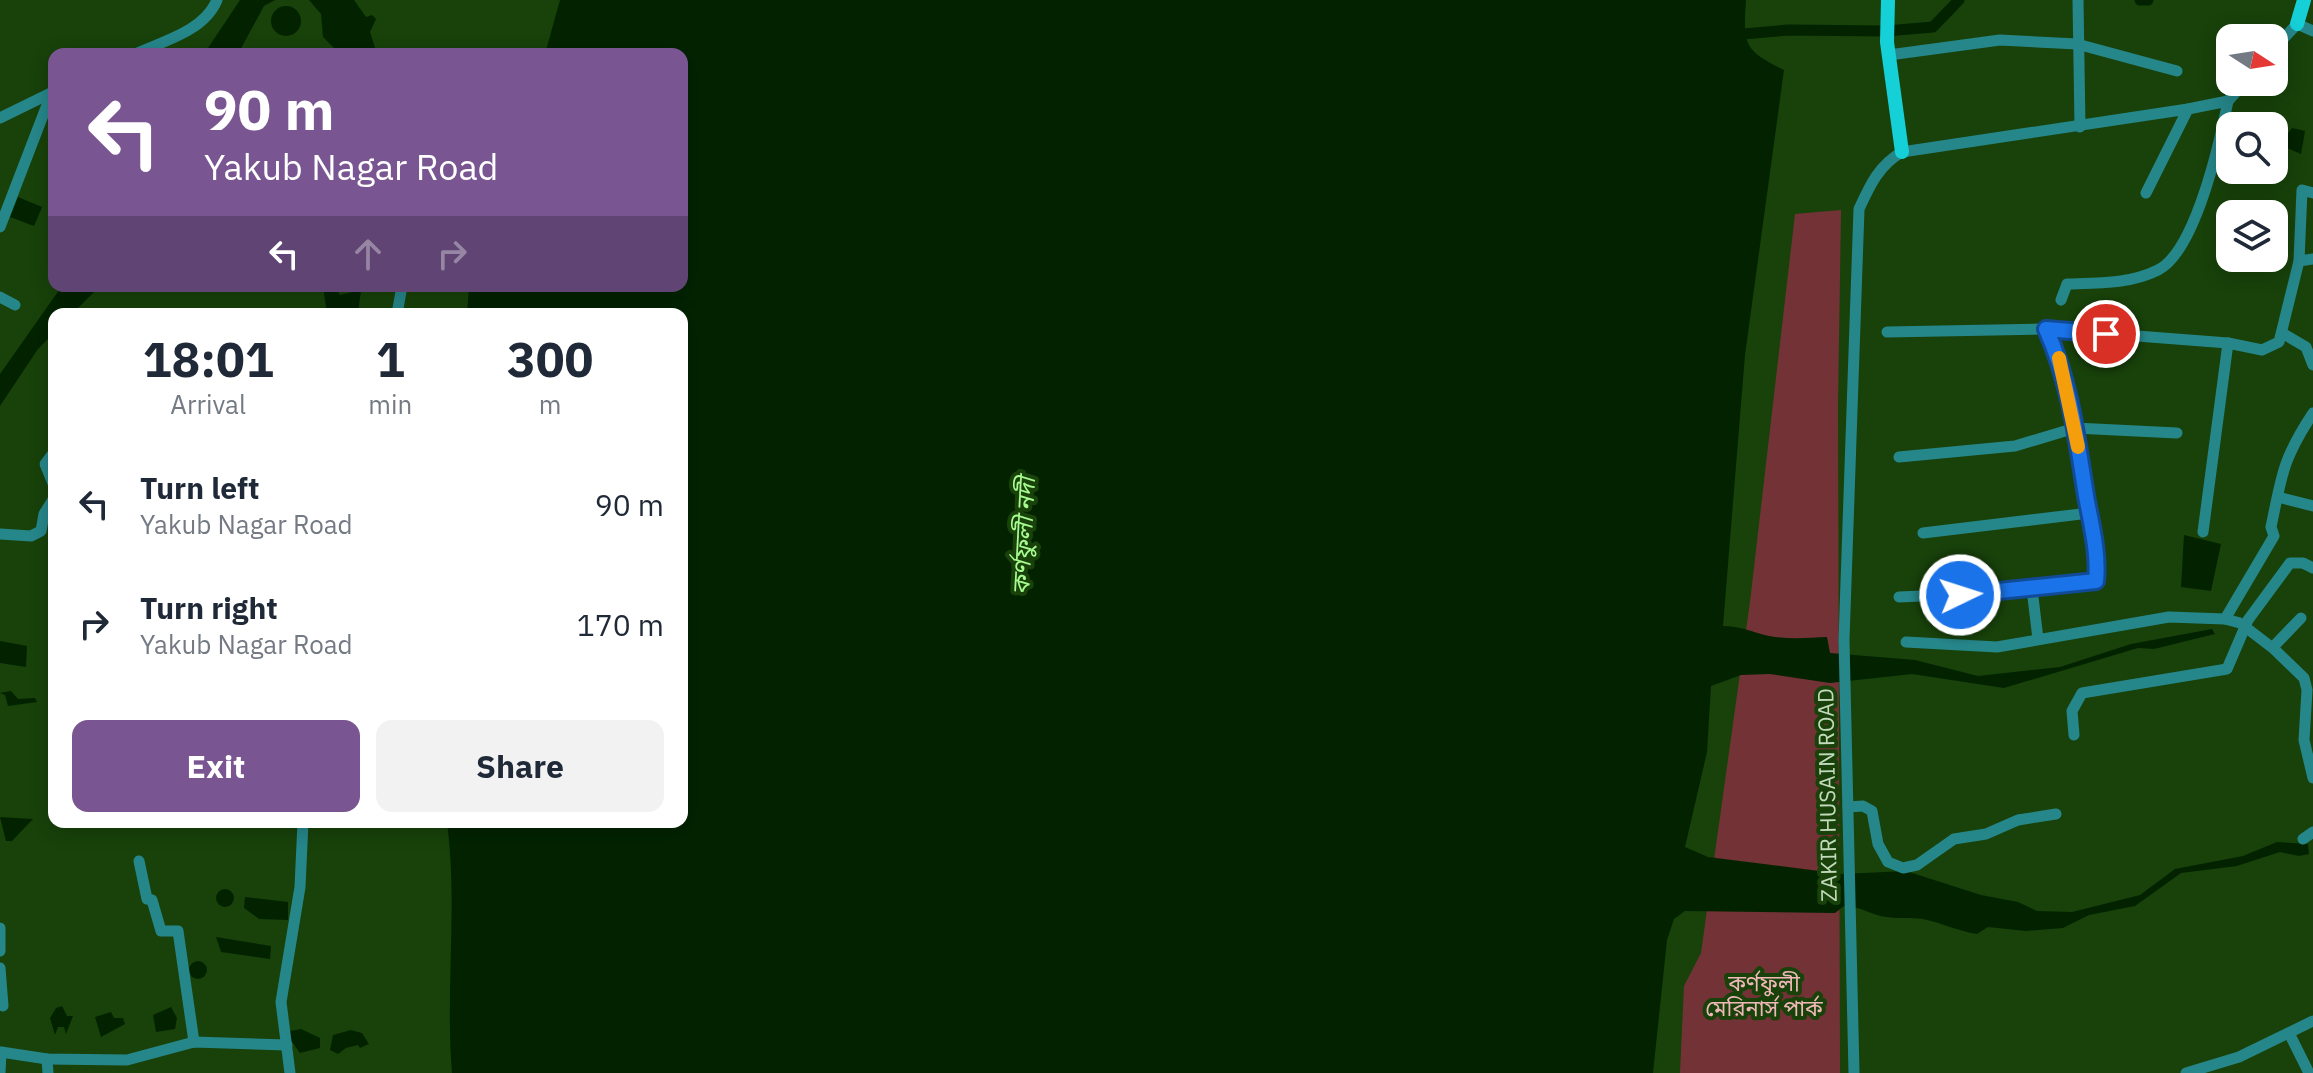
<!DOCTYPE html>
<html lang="en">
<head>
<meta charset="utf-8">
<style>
  body { margin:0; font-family:"IBM Plex Sans","Noto Sans Bengali",sans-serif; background:#f2f2f3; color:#1f2937; height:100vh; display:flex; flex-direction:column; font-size:30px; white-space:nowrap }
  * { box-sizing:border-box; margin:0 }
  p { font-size:26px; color:#747a83 }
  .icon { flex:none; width:44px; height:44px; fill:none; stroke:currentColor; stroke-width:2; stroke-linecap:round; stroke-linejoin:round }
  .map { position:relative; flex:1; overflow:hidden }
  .details { position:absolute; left:48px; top:308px; width:640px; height:520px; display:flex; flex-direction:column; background:#fff; border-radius:16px; box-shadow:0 4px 20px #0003 }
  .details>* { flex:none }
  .banner { position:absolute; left:48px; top:48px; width:640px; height:244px; border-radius:16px; box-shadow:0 4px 20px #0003; background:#795691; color:#fff; overflow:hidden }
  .needle { width:52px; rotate:102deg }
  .fabs { position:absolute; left:2216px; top:24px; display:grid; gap:16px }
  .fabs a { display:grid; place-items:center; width:72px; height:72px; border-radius:16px; background:#fff; box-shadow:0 4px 20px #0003; font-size:40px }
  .pin { position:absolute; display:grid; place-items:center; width:68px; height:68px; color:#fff; margin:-34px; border:4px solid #fff; border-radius:50%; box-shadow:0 2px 8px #0007 }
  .me { position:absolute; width:88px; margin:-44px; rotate:86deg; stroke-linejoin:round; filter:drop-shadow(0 0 6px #0008) }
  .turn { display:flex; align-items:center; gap:28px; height:168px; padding:0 24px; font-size:36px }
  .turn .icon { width:104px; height:104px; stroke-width:2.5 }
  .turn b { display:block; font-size:56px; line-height:68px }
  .lanes { display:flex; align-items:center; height:76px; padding:0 24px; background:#0003; justify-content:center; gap:40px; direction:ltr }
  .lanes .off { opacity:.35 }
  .eta { display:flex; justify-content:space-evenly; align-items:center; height:136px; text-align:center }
  .eta b { font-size:48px; font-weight:700; line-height:56px }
  .primary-button { display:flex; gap:16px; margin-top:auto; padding:16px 24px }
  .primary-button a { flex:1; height:92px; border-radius:16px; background:#795691; color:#fff; font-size:32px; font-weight:700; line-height:92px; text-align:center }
  .primary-button a+a { background:#f2f2f3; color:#1f2937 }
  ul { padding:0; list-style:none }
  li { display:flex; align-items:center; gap:24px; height:120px; padding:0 24px }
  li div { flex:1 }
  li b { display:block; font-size:30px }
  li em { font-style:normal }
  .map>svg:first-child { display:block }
  .green { fill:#733336 }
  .water { fill:#032300 }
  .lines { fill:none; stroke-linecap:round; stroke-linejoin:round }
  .canal { stroke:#032300; stroke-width:11 }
  .minor { stroke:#26878b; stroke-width:11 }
  .major { stroke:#16d0d7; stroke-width:14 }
  .route-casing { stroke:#114b97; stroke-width:20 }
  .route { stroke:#1a73e8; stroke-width:14 }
  .slow { stroke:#f59e0b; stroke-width:14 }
  .labels { text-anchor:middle; stroke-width:8; stroke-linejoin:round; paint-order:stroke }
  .street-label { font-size:22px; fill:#c3dabc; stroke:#18420a }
  .park-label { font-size:22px; fill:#f0b8b8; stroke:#18420a }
  .water-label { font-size:24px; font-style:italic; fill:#a6fa8f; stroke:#18420a }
</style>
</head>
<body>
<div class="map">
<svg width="2313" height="1073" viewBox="0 0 2313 1073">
  <rect width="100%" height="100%" fill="#18420a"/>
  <path class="green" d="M1841,210L1838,405L1840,1073H1680L1684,986L1701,953L1750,602L1795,214Z"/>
  <g class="water">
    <path d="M240,0H275L264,6L238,54H204Z"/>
    <path d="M309,0H354L366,17L372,15L376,19L370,32L377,54H340L323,37L321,14Z"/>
    <path d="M560,0H1746C1743,45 1744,50 1784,70L1745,355L1723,626C1738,626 1747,630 1761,634C1782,640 1805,638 1827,637L1830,653L1915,660L1978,676L2060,667L2131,644L2212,629L2215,634L2154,649L2138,648L2004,688L1912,674L1830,683L1770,674L1741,675L1711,686L1707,752L1685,847L1708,857L1843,874L1906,871L1981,895L2018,902L2037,911L2072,912L2140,895L2175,869L2243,856L2277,842L2308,844L2309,854L2299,856L2280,852L2237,866L2181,873L2135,906L2089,915L2063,928L2026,931L1988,927L1977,934C1958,931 1942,923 1923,919C1910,917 1899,919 1886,917C1871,915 1860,906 1844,906L1835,913L1685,911L1674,919L1667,940L1653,1073H452C445,989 458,906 447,822H682V314H467L469,286H682V54H545Z"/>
    <circle cx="286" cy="21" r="15"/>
    <path d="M2292,128L2305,131L2301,154L2280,145Z"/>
    <path d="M18,197L42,207L34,226L10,217Z"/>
    <path d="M62,286H100L72,314H54V333L38,349L0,406V374Z"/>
    <path d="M323,286H334L340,295L361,290L358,314H327Z"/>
    <path d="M2184,535L2221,544L2211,591L2181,587Z"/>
    <path d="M0,641L27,646L26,667L0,663Z"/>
    <path d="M11,691L18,699L35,698L37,702L8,706L5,695L0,693Z"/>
    <path d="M0,817L33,819L12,841H6Z"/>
    <circle cx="225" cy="898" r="9"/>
    <path d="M245,897L288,902V920L259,919L244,908Z"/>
    <path d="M216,937L271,946L270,959L221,952Z"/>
    <circle cx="198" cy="970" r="9"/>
    <path d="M62,1006L67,1016H73L66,1034L64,1027H58L55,1035L50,1018L56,1008Z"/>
    <path d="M171,1007L177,1018L175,1029L156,1032L153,1015Z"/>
    <path d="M111,1012L114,1018H123L125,1024L101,1037L95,1017Z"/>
    <path d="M301,1029L320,1038V1048L300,1053L285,1032Z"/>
    <path d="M351,1030L362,1033L369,1044L360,1048L358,1045L346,1048L338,1054L330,1050L333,1035Z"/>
  </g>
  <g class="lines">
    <g class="canal">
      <path d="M2140,0H2148"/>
      <path d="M1732,35L1788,30L1886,31L1933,27L1959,0"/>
    </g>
    <g class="minor">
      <path d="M2078,0L2080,127"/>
      <path d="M2274,49L2297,24L2313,31"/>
      <path d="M135,54C164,41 204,31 217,0"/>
      <path d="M1889,55L2000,40L2077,44L2177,71"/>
      <path d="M0,118L53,92"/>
      <path d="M2146,193L2188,109"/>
      <path d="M0,227L52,92"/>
      <path d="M2299,261L2302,190L2313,193"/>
      <path d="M0,297L15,305"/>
      <path d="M2061,300L2067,284C2099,283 2130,284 2158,270C2196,251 2220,140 2228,101"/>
      <path d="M397,314L402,286"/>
      <path d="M1887,332L2046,329"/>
      <path d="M2282,333L2306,347L2313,365"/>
      <path d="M54,452L45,464L54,486"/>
      <path d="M1899,457L2015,446L2075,428L2177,433"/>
      <path d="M2278,497L2313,506"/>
      <path d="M2203,532L2228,343"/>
      <path d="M1923,533L2089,513"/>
      <path d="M0,534L31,536L41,531L44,514L54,498"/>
      <path d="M2032,589L2038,639"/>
      <path d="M1899,597L1991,593L2096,581L2098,569C2086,490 2079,403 2046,329L2228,343L2262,350L2279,342L2299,261L2313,259"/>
      <path d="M2225,619L2274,536L2271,527C2282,475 2282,460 2313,413"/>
      <path d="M1906,642L1997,647L2169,617L2225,619L2240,623L2274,649L2304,678L2307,690L2304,740L2313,778"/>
      <path d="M2273,647L2301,618"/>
      <path d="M2074,735L2072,711L2082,693L2227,669L2248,620L2290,563H2303L2313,568"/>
      <path d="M1848,807L1863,806L1872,811L1878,844L1888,862L1903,868L1917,865L1954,839L1986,834L2018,820L2056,814"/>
      <path d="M2303,839L2313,832"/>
      <path d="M139,861L147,899L152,900L161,931H178L194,1042"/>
      <path d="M0,928V951"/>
      <path d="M0,968L3,1006"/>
      <path d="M2289,1033L2309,1073"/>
      <path d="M47,1059L48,1073"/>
      <path d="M0,1073L1,1052L47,1059L127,1060L194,1042L287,1045"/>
      <path d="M290,1073L281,1002L300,887L303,822"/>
      <path d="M1854,1073L1844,640L1859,209C1870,185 1879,165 1902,152L2188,109L2228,101L2245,82"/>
      <path d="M2186,1073L2239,1057L2313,1021"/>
    </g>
    <g class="major">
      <path d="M1888,0L1887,42L1902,152"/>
      <path d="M2297,24L2304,0"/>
    </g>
  </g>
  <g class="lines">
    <g class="route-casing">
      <path id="route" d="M1960,595L2096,581C2099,554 2091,523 2086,496C2077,439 2070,382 2046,329L2106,334"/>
    </g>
    <use href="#route" class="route"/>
    <path class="slow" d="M2059,358L2078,447"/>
  </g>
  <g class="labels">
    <g class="street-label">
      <text transform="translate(1827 795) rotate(-91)" y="8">ZAKIR HUSAIN ROAD</text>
    </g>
    <g class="park-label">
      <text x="1764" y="991">কর্ণফুলী<tspan x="1764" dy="25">মেরিনার্স পার্ক</tspan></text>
    </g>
    <g class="water-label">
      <text transform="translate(1024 536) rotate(-87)" y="8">কর্ণফুলী নদী</text>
    </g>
  </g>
</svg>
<div class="fabs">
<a><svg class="needle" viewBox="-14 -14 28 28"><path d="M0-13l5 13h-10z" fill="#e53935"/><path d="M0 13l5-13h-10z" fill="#747a83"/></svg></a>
<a><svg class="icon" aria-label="search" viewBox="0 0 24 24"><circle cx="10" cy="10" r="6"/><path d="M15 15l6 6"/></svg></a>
<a><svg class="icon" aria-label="layers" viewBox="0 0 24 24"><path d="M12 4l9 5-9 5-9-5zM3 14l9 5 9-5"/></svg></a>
</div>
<div class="pin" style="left:2106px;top:334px;background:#d93025"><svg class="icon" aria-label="arrive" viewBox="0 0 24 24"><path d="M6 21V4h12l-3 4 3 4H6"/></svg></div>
<svg class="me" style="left:1960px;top:595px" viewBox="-20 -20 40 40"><circle r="17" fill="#1a73e8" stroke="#fff" stroke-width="3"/><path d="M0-11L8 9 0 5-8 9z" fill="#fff"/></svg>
<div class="banner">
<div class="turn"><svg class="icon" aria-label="left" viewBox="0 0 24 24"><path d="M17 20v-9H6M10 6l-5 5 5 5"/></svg><div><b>90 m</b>Yakub Nagar Road</div></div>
<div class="lanes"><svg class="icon" aria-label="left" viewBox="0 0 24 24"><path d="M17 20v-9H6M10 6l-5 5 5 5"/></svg><svg class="icon off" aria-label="ahead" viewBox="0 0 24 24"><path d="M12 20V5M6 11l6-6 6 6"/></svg><svg class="icon off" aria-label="right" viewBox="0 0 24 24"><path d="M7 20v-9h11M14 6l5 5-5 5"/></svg></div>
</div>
<section class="details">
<div class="eta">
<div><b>18:01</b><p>Arrival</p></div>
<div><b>1</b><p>min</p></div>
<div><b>300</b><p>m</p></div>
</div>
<ul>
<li><svg class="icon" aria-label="left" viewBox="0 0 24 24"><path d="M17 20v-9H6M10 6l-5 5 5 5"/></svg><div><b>Turn left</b><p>Yakub Nagar Road</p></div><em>90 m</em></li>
<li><svg class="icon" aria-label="right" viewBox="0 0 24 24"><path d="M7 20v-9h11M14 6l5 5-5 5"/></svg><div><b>Turn right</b><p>Yakub Nagar Road</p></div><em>170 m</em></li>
</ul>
<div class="primary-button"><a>Exit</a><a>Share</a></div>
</section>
</div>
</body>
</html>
